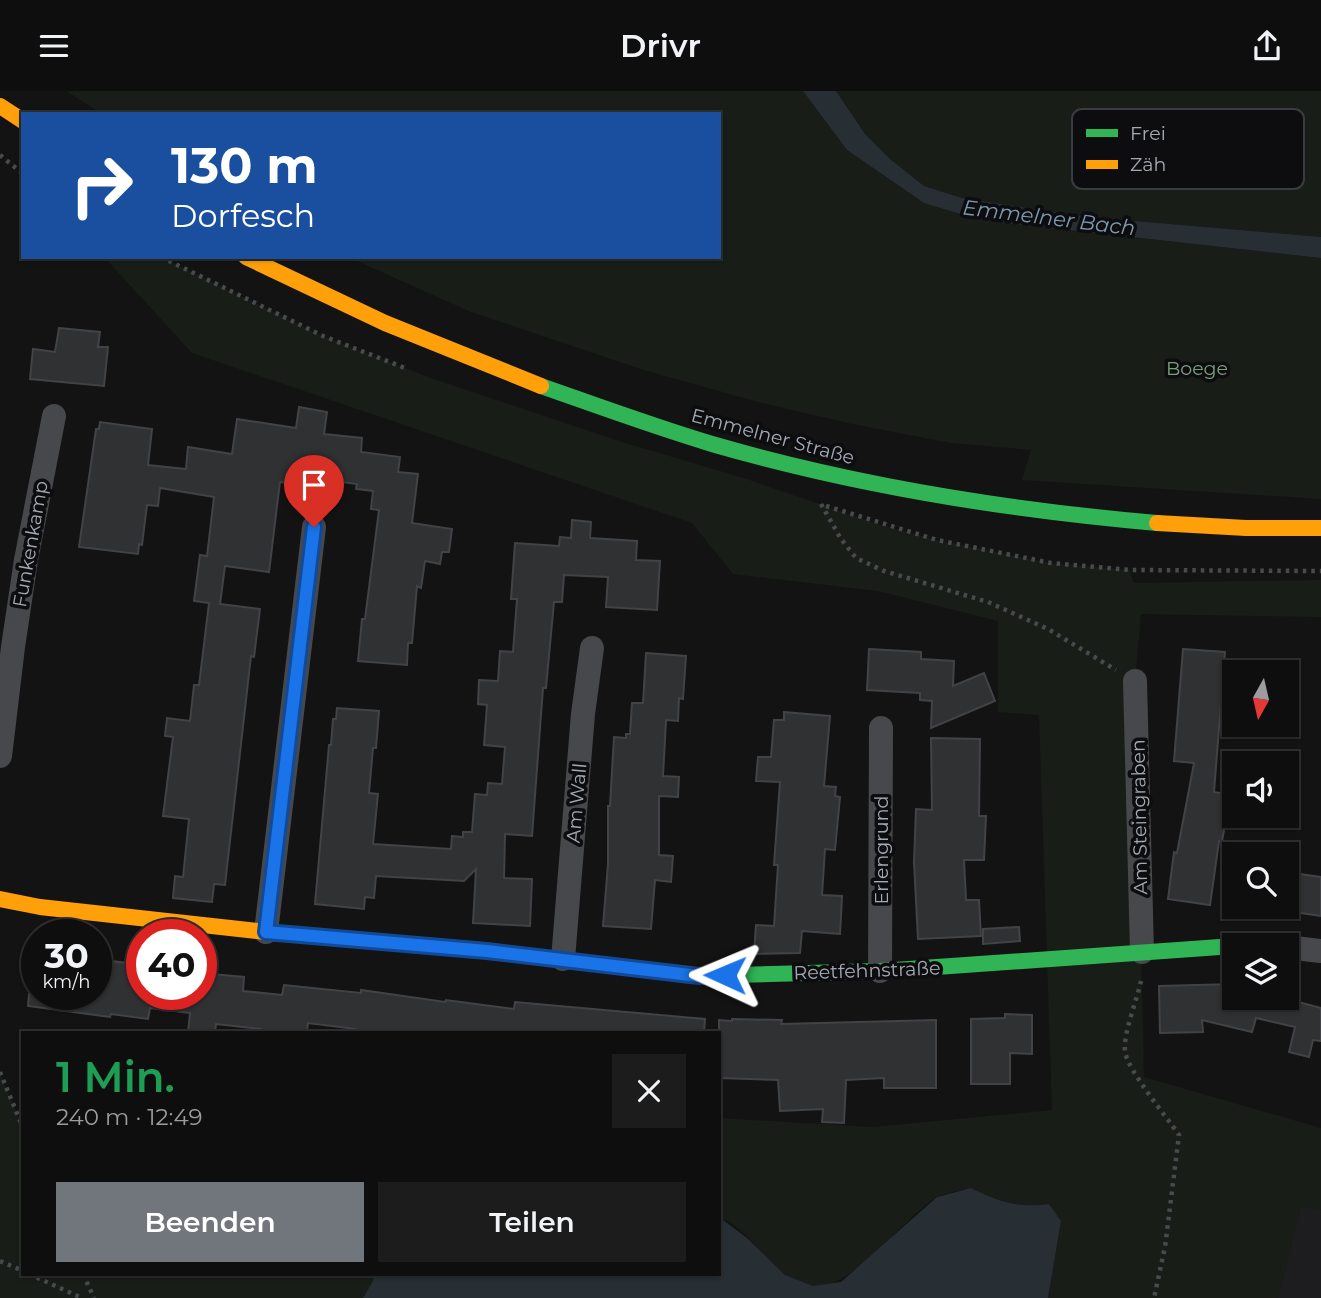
<!DOCTYPE html>
<html lang="de">
<head>
<meta charset="utf-8">
<style>
  body { margin:0; font-family:Montserrat,sans-serif; background:#1c1c1c; color:#f1f3f6; height:100vh; display:flex; flex-direction:column; font-size:26px; white-space:nowrap }
  * { box-sizing:border-box; margin:0 }
  p { font-size:23px; color:#9b9c9e }
  .icon { flex:none; width:38px; height:38px; fill:none; stroke:currentColor; stroke-width:2; stroke-linecap:round; stroke-linejoin:round }
  .map { position:relative; flex:1; overflow:hidden }
  .drawer { position:absolute; left:21px; top:940px; width:700px; height:245px; display:flex; flex-direction:column; background:#0e0e0e; border-radius:0px; box-shadow:0 2px 5px #0004,0 0 0 2px #2e2e2e }
  .drawer>* { flex:none }
  .banner { position:absolute; left:21px; top:21px; width:700px; height:147px; border-radius:0px; box-shadow:0 2px 5px #0004,0 0 0 2px #2e2e2e; background:#1a4fa0; color:#fff; overflow:hidden }
  .needle { width:46px; rotate:188deg }
  .fabs { position:absolute; left:1222px; top:569px; display:grid; gap:14px }
  .fabs a { display:grid; place-items:center; width:77px; height:77px; border-radius:0px; background:#0e0e0e; box-shadow:0 2px 5px #0004,0 0 0 2px #2e2e2e; font-size:35px }
  .speed { position:absolute; left:21px; top:828px; display:flex; gap:14px; font-size:35px; font-weight:700; text-align:center }
  .speed>* { display:grid; place-content:center; width:91px; height:91px; border-radius:50%; background:#0e0e0e; box-shadow:0 2px 5px #0004,0 0 0 2px #2e2e2e; line-height:1 }
  .speed small { font-size:18px; font-weight:400 }
  .speed .limit { border:10px solid #d22; background:#fff; color:#111 }
  .pin { position:absolute; display:grid; place-items:center; width:60px; height:60px; color:#fff; margin:-72px -30px; border-radius:50% 50% 50% 0; rotate:-45deg; box-shadow:0 0 7px #0007 }
  .pin .icon { rotate:45deg }
  .me { position:absolute; width:77px; margin:-38px; rotate:271deg; stroke-linejoin:round; filter:drop-shadow(0 0 5px #0008) }
  .turn { display:flex; align-items:center; gap:24px; height:147px; padding:0 35px; font-size:32px }
  .turn .icon { width:91px; height:91px; stroke-width:2.5 }
  .turn b { display:block; font-size:49px; line-height:60px }
  .round { display:grid; place-items:center; flex:none; width:74px; height:74px; border-radius:0px; background:#1c1c1c }
  .headline { display:flex; align-items:center; justify-content:space-between; height:119px; padding:0 35px }
  h1 { font-size:42px; font-weight:600; line-height:52px; color:#1e9e55 }
  .primary-button { display:flex; gap:14px; margin-top:auto; padding:14px 35px }
  .primary-button a { flex:1; height:80px; border-radius:0px; background:#71757c; color:#fff; font-size:28px; font-weight:600; line-height:80px; text-align:center }
  .primary-button a+a { background:#1c1c1c; color:#f1f3f6 }
  header { display:flex; justify-content:space-between; align-items:center; height:91px; padding:0 35px; background:#0e0e0e; font-size:32px; font-weight:600 }
  .map>svg:first-child { display:block }
  .built { fill:#1d1d20 }
  .green { fill:#181d18 }
  .water { fill:#272f34 }
  .building { fill:#303133; stroke:#424346; stroke-width:2 }
  .lines { fill:none; stroke-linecap:round; stroke-linejoin:round }
  .path { stroke:#494a4e; stroke-width:4.5; stroke-dasharray:3.5 5; stroke-linecap:butt }
  .street { stroke:#47484c; stroke-width:24 }
  .fast { stroke:#30b455; stroke-width:16 }
  .slow { stroke:#ff9f0a; stroke-width:16 }
  .route-casing { stroke:#114b97; stroke-width:18 }
  .route { stroke:#1a73e8; stroke-width:12 }
  .labels { text-anchor:middle; stroke-width:7; stroke-linejoin:round; paint-order:stroke }
  .park-label { font-size:19px; fill:#7b9f7c; stroke:#0d0d0f }
  .street-label { font-size:19px; fill:#a4aab4; stroke:#0d0d0f }
  .water-label { font-size:21px; font-style:italic; fill:#7b99af; stroke:#0d0d0f }
  .key { fill:#0d0d0f; stroke:#3a3c41; stroke-width:2 }
  .key-label { font-size:19px; fill:#a4aab4 }
</style>
</head>
<body>
<header><svg class="icon" aria-label="menu" viewBox="0 0 24 24"><path d="M4 6h16M4 12h16M4 18h16"/></svg>Drivr<svg class="icon" aria-label="share" viewBox="0 0 24 24"><path d="M12 15V3M7 8l5-5 5 5M5 13v7h14v-7"/></svg></header>
<div class="map">
<svg width="1321" height="1207" viewBox="0 0 1321 1207">
  <rect width="100%" height="100%" fill="#131313"/>
  <path class="built" d="M1301,1114L1321,1119V1207H1278Z"/>
  <g class="green">
    <path d="M66,0H803L847,59L924,112L1013,133L1321,167V408L1022,389L1031,359L951,352L852,333L762,312L647,280L471,221L348,166H719V23H102Z"/>
    <path d="M836,0H1321V146L1088,126L962,107L924,95L890,68L865,43Z"/>
    <path d="M104,166H161L323,245L428,286L619,350L747,388L874,432L937,449L1051,472L1130,479L1134,492L1321,489V526L1141,523L1135,590L1144,986L1321,1037V1119L1301,1115L1278,1207H1048L1061,1130L1049,1113C1016,1117 1000,1111 971,1097C961,1100 945,1101 935,1107C902,1128 853,1200 812,1195C771,1190 755,1139 719,1126V1027L872,1036L1052,1019L1039,624L998,621V530L878,500L733,483L692,432L192,262Z"/>
    <path d="M0,981L23,1037V1183H374L373,1190L363,1207H0Z"/>
  </g>
  <g class="water">
    <path d="M803,0H836L865,43L890,68L924,95L962,107L1088,126L1321,146V167L1013,133L964,124L924,112L847,59Z"/>
    <path d="M971,1097C1000,1111 1016,1117 1049,1113L1061,1130L1048,1207H363L373,1190L374,1183H719V1126L747,1147L785,1184L813,1195L841,1191L937,1106Z"/>
  </g>
  <g class="building">
    <path d="M59,237L100,241L98,256H108L104,295L30,288L33,258L55,261Z"/>
    <path d="M299,316L327,321L324,343L362,347L361,361L400,366L398,381L418,383L412,432L452,438L449,461H442L440,473L425,470L421,497L417,495L412,552H408L407,574L358,570L362,528H365L379,419L371,418L373,400L356,398L357,393L296,385L295,393L280,391L269,481L225,475L220,513L260,518L254,566L251,565L225,794L214,793L212,811L173,807L175,785L183,786L189,728L163,725L173,646L165,645L167,627L190,630L194,594H199L209,512L194,510L200,464L207,465L214,406L160,397L158,415L147,414L142,454L139,453L138,463L79,456L96,338H99L100,331L152,338L148,374L186,378L188,356L232,363L237,328L296,337Z"/>
    <path d="M572,429L591,431L590,447L637,450L636,469L660,470L657,519L606,516L608,486L564,484L562,511H554L546,597H543L532,745L505,743L504,787L532,788L530,835L473,832L476,778L464,790L376,785L374,807L365,806L364,818L315,813L329,654H331L333,628H336L337,617L379,620L376,657H373L369,702L378,703L373,753L451,758L452,745L463,746V741H472L475,703L487,704L488,692L502,693L505,656L484,654L487,614L478,613L479,589L498,590L500,560L513,561L517,508H511L515,452L559,455L560,446L571,447Z"/>
    <path d="M869,558L921,561V568L954,570L953,595L984,582L995,610L931,637L932,610L920,609V602L867,599Z"/>
    <path d="M1183,558L1225,561L1214,701L1231,704L1222,750H1219L1210,814L1168,808L1174,761L1177,762L1194,672L1174,670Z"/>
    <path d="M646,562L686,565L683,608L679,607L678,630L666,629L663,685L679,686L678,706L659,705V764L673,765L671,791L655,789L651,838L603,835L608,773V715H610L614,646L626,647V643H630L632,612H643Z"/>
    <path d="M784,621L830,625L824,695L836,696L835,705L840,706L835,759L825,758L822,804L842,805L840,843L802,840L800,862L754,863L756,834L774,835L778,774H774L780,691L756,690L758,666H771L774,629H784Z"/>
    <path d="M931,647L980,648L979,725H986L984,769H964L966,809H979L981,845L918,848L914,771L916,718L932,719Z"/>
    <path d="M1286,781L1321,786V825L1286,820Z"/>
    <path d="M1019,836L1020,850L983,853V838Z"/>
    <path d="M96,868L142,874V903H201V882L244,886L243,900L282,904L284,894L361,902V899L445,911L446,909L514,918L515,911L705,928L704,942H355L356,938L308,932L307,942H260L261,938L216,933L215,942H188L190,922L150,917L148,928L111,923L110,926L28,915L29,903H96Z"/>
    <path d="M1234,893V906H1280L1321,917V950L1313,949L1309,966L1289,961L1295,936L1256,927L1252,941L1202,929L1203,941L1160,942L1159,895Z"/>
    <path d="M1005,923L1032,924V963L1010,962V993H971V928L1005,927Z"/>
    <path d="M732,928L782,929L781,933L936,929V997H884V987L846,989L844,1032L822,1031L823,1018L780,1020L778,989L719,987V929L732,930Z"/>
  </g>
  <g class="lines">
    <g class="path">
      <path d="M0,64L23,83"/>
      <path d="M161,166L323,245L405,277"/>
      <path d="M821,413L841,448L856,467L884,480L988,511L1048,538L1116,579"/>
      <path d="M826,415L937,449L1051,472L1130,479L1321,480"/>
      <path d="M1141,890C1137,909 1123,943 1125,960C1127,979 1167,1026 1179,1044L1165,1156L1154,1207"/>
      <path d="M0,981L23,1037"/>
      <path d="M0,1170L23,1180"/>
      <path d="M29,1183L82,1207"/>
      <path d="M83,1183L94,1207"/>
    </g>
    <g class="street">
      <path d="M1135,590L1142,861"/>
      <path d="M0,665L13,556L26,469L54,325"/>
      <path d="M266,841L314,436"/>
      <path d="M1248,854H1271"/>
      <path d="M1286,856L1321,860"/>
      <path d="M563,868L583,623L592,557"/>
      <path d="M880,880L881,637"/>
    </g>
    <g class="fast">
      <path d="M541,295C598,315 655,336 712,353C857,395 1008,419 1157,432"/>
      <path d="M480,859L699,885L880,880L1234,855"/>
    </g>
    <g class="slow">
      <path d="M0,15L23,30"/>
      <path d="M246,166L385,232L541,295"/>
      <path d="M1157,432L1246,437H1321"/>
      <path d="M0,808L40,816L266,841L480,859"/>
    </g>
  </g>
  <g class="lines">
    <g class="route-casing">
      <path id="route" d="M314,436L266,841L487,860L699,885L725,884"/>
    </g>
    <use href="#route" class="route"/>
  </g>
  <g class="labels">
    <g class="park-label">
      <text x="1197" y="284">Boege</text>
    </g>
    <g class="street-label">
      <text transform="translate(773 345) rotate(15)" y="7">Emmelner Straße</text>
      <text transform="translate(30 453) rotate(-80)" y="7">Funkenkamp</text>
      <text transform="translate(576 712) rotate(-85)" y="7">Am Wall</text>
      <text transform="translate(1139 726) rotate(-91)" y="7">Am Steingraben</text>
      <text transform="translate(881 759) rotate(-90)" y="7">Erlengrund</text>
      <text transform="translate(867 879) rotate(-2)" y="7">Reetfehnstraße</text>
    </g>
    <g class="water-label">
      <text transform="translate(1049 127) rotate(7)" y="7">Emmelner Bach</text>
    </g>
  </g>
  <rect x="1072" y="18" width="232" height="80" rx="10" class="key"/>
  <rect x="1086" y="38" width="32" height="8" fill="#30b455"/>
  <rect x="1086" y="69" width="32" height="9" fill="#ff9f0a"/>
  <g class="key-label">
    <text x="1130" y="49">Frei</text>
    <text x="1130" y="80">Zäh</text>
  </g>
</svg>
<div class="fabs">
<a><svg class="needle" viewBox="-14 -14 28 28"><path d="M0-13l5 13h-10z" fill="#e53935"/><path d="M0 13l5-13h-10z" fill="#9b9c9e"/></svg></a>
<a><svg class="icon" aria-label="sound" viewBox="0 0 24 24"><path d="M4 9h4l5-4v14l-5-4H4zM17 9q2 3 0 6"/></svg></a>
<a><svg class="icon" aria-label="search" viewBox="0 0 24 24"><circle cx="10" cy="10" r="6"/><path d="M15 15l6 6"/></svg></a>
<a><svg class="icon" aria-label="layers" viewBox="0 0 24 24"><path d="M12 4l9 5-9 5-9-5zM3 14l9 5 9-5"/></svg></a>
</div>
<div class="speed"><div>30<small>km/h</small></div><div class="limit">40</div></div>
<div class="pin" style="left:314px;top:436px;background:#d93025"><svg class="icon" aria-label="arrive" viewBox="0 0 24 24"><path d="M6 21V4h12l-3 4 3 4H6"/></svg></div>
<svg class="me" style="left:725px;top:884px" viewBox="-20 -20 40 40"><path d="M0-17L14 15 0 8-14 15z" fill="#1a73e8" stroke="#fff" stroke-width="4"/></svg>
<div class="banner">
<div class="turn"><svg class="icon" aria-label="right" viewBox="0 0 24 24"><path d="M7 20v-9h11M14 6l5 5-5 5"/></svg><div><b>130 m</b>Dorfesch</div></div>
</div>
<section class="drawer">
<div class="headline"><div><h1>1 Min.</h1><p>240 m · 12:49</p></div><a class="round"><svg class="icon" aria-label="close" viewBox="0 0 24 24"><path d="M6 6l12 12M18 6L6 18"/></svg></a></div>
<div class="primary-button"><a>Beenden</a><a>Teilen</a></div>
</section>
</div>
</body>
</html>
